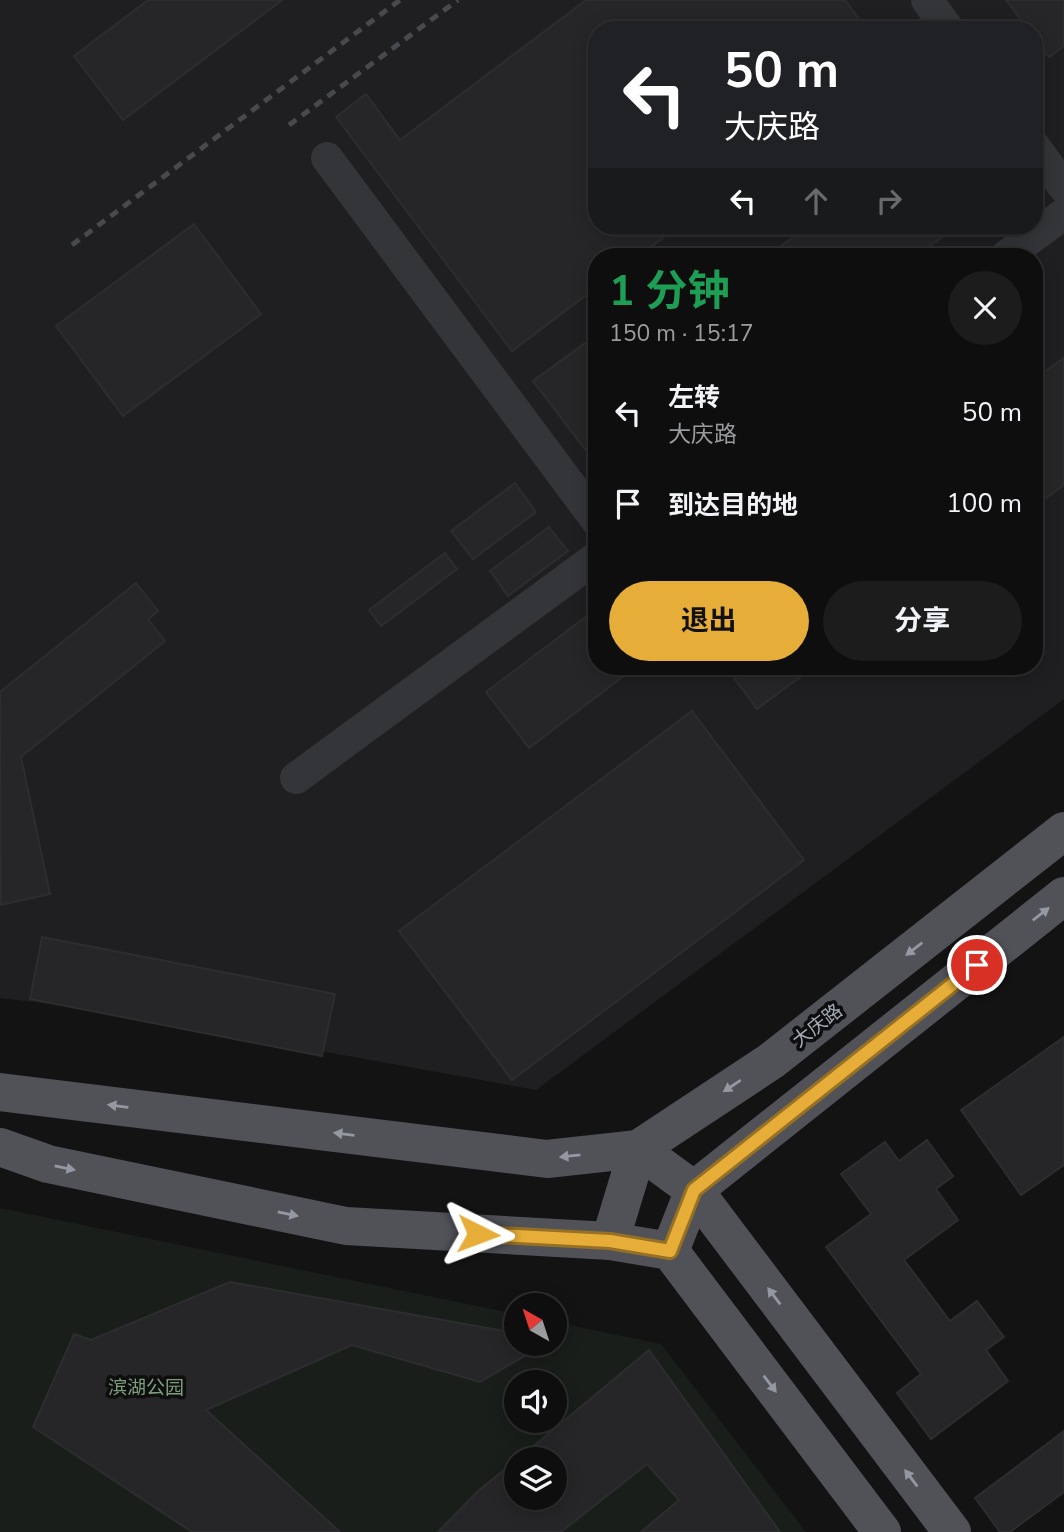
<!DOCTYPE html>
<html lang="zh">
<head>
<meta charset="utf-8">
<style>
  body { margin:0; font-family:"Nunito Sans","Noto Sans SC",sans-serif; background:#1c1c1d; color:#f1f3f6; height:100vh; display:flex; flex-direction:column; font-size:26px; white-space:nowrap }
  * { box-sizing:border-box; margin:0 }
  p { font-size:23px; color:#9b9c9e }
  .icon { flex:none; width:38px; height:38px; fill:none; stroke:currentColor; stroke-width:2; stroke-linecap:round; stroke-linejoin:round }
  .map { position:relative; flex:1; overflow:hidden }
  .side { position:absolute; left:588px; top:248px; width:455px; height:427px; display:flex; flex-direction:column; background:#0e0e0f; border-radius:28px; box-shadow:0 4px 18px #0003,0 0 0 2px #2e2e2f }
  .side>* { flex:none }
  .top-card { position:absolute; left:588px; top:21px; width:455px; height:214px; border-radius:28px; box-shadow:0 4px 18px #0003,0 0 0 2px #2e2e2f; background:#202124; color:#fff; overflow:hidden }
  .needle { width:46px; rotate:321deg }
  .fabs { position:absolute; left:504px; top:1293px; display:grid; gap:14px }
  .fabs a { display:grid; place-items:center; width:63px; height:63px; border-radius:50%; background:#0e0e0f; box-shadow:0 4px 18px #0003,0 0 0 2px #2e2e2f; font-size:35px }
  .pin { position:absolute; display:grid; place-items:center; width:60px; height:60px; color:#fff; margin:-30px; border:4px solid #fff; border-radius:50%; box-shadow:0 2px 7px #0007 }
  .me { position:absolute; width:77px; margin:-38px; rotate:93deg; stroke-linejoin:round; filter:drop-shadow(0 0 5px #0008) }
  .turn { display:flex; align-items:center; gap:24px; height:147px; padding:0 21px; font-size:32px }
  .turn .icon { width:91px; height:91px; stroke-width:2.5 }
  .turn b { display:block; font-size:49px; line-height:60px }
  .lanes { display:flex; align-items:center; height:66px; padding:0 21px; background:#0003; justify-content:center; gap:35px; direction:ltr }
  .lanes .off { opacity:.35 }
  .round { display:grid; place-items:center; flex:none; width:74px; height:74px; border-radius:37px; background:#1c1c1d }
  .overview { display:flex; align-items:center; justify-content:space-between; height:119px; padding:0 21px }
  h1 { font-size:42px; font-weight:700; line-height:52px; color:#1e9e55 }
  .button { display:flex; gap:14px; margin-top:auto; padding:14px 21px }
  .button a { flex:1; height:80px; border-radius:42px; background:#e6ad38; color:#111; font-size:28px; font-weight:700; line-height:80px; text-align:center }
  .button a+a { background:#1c1c1d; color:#f1f3f6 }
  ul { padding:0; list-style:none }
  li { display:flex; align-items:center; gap:21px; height:91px; padding:0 21px }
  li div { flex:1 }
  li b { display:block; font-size:26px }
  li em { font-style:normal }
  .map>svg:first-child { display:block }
  .built { fill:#1f1f21; fill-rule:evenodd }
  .green { fill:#191e1a; fill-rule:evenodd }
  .building { fill:#262628; stroke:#2d2d30; stroke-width:2 }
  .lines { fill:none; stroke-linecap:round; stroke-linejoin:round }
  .minor { stroke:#343539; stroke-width:32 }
  .major { stroke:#505258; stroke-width:38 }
  .rail { stroke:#47494e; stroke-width:5; stroke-dasharray:9 7; stroke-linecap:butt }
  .oneway { fill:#9498a2 }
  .route-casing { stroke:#967024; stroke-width:18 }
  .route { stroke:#e6ad38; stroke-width:12 }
  .labels { text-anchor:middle; stroke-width:7; stroke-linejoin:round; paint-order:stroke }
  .street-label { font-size:19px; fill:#a5a9b4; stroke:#0e0e0f }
  .park-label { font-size:19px; fill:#7d9e7f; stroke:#0e0e0f }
</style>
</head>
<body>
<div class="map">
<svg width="1064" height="1532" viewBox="0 0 1064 1532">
  <rect width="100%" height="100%" fill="#131314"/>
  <path class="built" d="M0,0H1064V699L536,1090L76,1007L0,998ZM597,30H1034V226H597ZM597,257H1034V667H597Z"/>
  <path class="green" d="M0,1208L516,1314V1344H555V1322L661,1344L806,1532H0ZM516,1382H555V1421H516ZM516,1460H555V1498H516Z"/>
  <g class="building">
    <path d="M148,0H282L123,120L74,56Z"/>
    <path d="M586,0H845L867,30H597V226H679L637,257H597V287L512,351L336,117L366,94L400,140Z"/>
    <path d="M1006,0H1064V46L1049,57L1034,37V30H1029Z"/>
    <path d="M194,224L261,314L123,416L56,326Z"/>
    <path d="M808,226H957L915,257H766Z"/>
    <path d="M585,343L597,359V465L533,381Z"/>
    <path d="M1064,358V485L1034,507V379Z"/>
    <path d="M515,483L536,512L473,559L451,531Z"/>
    <path d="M549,527L568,551L508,596L490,571Z"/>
    <path d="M445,553L457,569L381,626L369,610Z"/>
    <path d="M136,583L158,611L148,619L165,641L21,757L50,894L1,905L0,692Z"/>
    <path d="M591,613L597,621V667H632L633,669L529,748L486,692Z"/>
    <path d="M726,667H814L757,709Z"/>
    <path d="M692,711L804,860L512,1080L399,931Z"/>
    <path d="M42,937L335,994L322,1056L30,999Z"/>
    <path d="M1064,1037V1165L1021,1195L961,1110Z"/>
    <path d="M927,1140L953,1176L936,1189L958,1220L904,1260L950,1321L977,1301L1004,1337L986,1350L1008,1381L931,1439L897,1393L921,1374L826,1247L871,1214L841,1174L885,1142L899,1161Z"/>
    <path d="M230,1282L516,1333V1344H545L480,1382L352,1345L206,1410L340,1532H192L33,1427L74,1334L91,1340Z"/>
    <path d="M649,1350L780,1532H641L679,1500L647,1464L561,1532H438L477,1492L516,1460V1498H555V1460H517Z"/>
    <path d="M1064,1431V1492L1010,1532H1000L975,1498Z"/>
  </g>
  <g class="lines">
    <g class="minor">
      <path d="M927,0L949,30"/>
      <path d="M1034,146L1064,187"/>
      <path d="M327,158L597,521"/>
      <path d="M1005,257L1064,214"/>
      <path d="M296,778L597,557"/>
    </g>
    <g class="major">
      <path d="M0,1092L547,1159L638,1149L694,1190L952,1532"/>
      <path d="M0,1147L48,1164L346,1226L610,1241L670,1251L882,1532"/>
      <path d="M610,1241L638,1149L771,1061L1064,831"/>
      <path d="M670,1251L694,1190L1064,896"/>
    </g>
    <g class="rail">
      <path d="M289,125L458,0"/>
      <path d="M72,245L400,0"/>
    </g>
  </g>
  <defs><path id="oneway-solid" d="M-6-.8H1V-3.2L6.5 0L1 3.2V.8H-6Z" transform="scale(1.75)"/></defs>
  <g class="oneway">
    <use href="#oneway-solid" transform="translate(1041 914) rotate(-38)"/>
    <use href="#oneway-solid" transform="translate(914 949) rotate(142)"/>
    <use href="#oneway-solid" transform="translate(732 1086) rotate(146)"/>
    <use href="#oneway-solid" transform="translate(118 1106) rotate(-173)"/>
    <use href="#oneway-solid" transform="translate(344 1134) rotate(-173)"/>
    <use href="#oneway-solid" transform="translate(570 1156) rotate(174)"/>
    <use href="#oneway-solid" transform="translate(65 1168) rotate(12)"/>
    <use href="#oneway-solid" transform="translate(288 1214) rotate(12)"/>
    <use href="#oneway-solid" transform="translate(774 1296) rotate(-127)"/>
    <use href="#oneway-solid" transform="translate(770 1384) rotate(53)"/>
    <use href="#oneway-solid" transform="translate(911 1478) rotate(-127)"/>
  </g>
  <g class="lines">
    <g class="route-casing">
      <path id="route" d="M478,1234L610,1241L670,1251L694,1190L977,965"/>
    </g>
    <use href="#route" class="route"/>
  </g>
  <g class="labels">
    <g class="street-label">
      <text transform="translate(817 1025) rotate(-38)" y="7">大庆路</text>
    </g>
    <g class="park-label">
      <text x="146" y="1394">滨湖公园</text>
    </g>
  </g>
</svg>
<div class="fabs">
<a><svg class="needle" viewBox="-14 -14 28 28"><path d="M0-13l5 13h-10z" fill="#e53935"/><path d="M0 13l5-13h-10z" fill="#9b9c9e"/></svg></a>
<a><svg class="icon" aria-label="sound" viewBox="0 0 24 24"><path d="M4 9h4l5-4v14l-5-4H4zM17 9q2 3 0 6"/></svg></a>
<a><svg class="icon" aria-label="layers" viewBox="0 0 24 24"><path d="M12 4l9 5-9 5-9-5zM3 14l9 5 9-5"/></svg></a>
</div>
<div class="pin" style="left:977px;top:965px;background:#d93025"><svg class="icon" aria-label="arrive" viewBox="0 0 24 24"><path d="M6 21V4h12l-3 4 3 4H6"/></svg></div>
<svg class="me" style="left:478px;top:1234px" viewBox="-20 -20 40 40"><path d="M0-17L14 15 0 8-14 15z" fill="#e6ad38" stroke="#fff" stroke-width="4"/></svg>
<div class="top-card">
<div class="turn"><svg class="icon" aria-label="left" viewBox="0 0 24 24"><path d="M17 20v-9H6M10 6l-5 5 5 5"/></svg><div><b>50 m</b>大庆路</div></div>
<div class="lanes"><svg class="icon" aria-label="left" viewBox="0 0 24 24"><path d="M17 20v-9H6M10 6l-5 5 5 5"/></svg><svg class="icon off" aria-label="ahead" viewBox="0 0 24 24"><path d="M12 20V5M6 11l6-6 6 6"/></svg><svg class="icon off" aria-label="right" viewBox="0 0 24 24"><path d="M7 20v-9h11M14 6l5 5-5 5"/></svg></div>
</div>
<section class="side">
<div class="overview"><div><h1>1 分钟</h1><p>150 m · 15:17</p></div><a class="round"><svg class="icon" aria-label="close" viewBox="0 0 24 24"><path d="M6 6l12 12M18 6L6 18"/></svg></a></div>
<ul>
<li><svg class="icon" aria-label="left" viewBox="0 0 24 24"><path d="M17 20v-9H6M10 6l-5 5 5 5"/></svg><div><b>左转</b><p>大庆路</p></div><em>50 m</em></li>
<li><svg class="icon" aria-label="arrive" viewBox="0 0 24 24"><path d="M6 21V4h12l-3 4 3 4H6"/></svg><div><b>到达目的地</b></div><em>100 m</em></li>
</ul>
<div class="button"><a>退出</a><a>分享</a></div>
</section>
</div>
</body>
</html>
